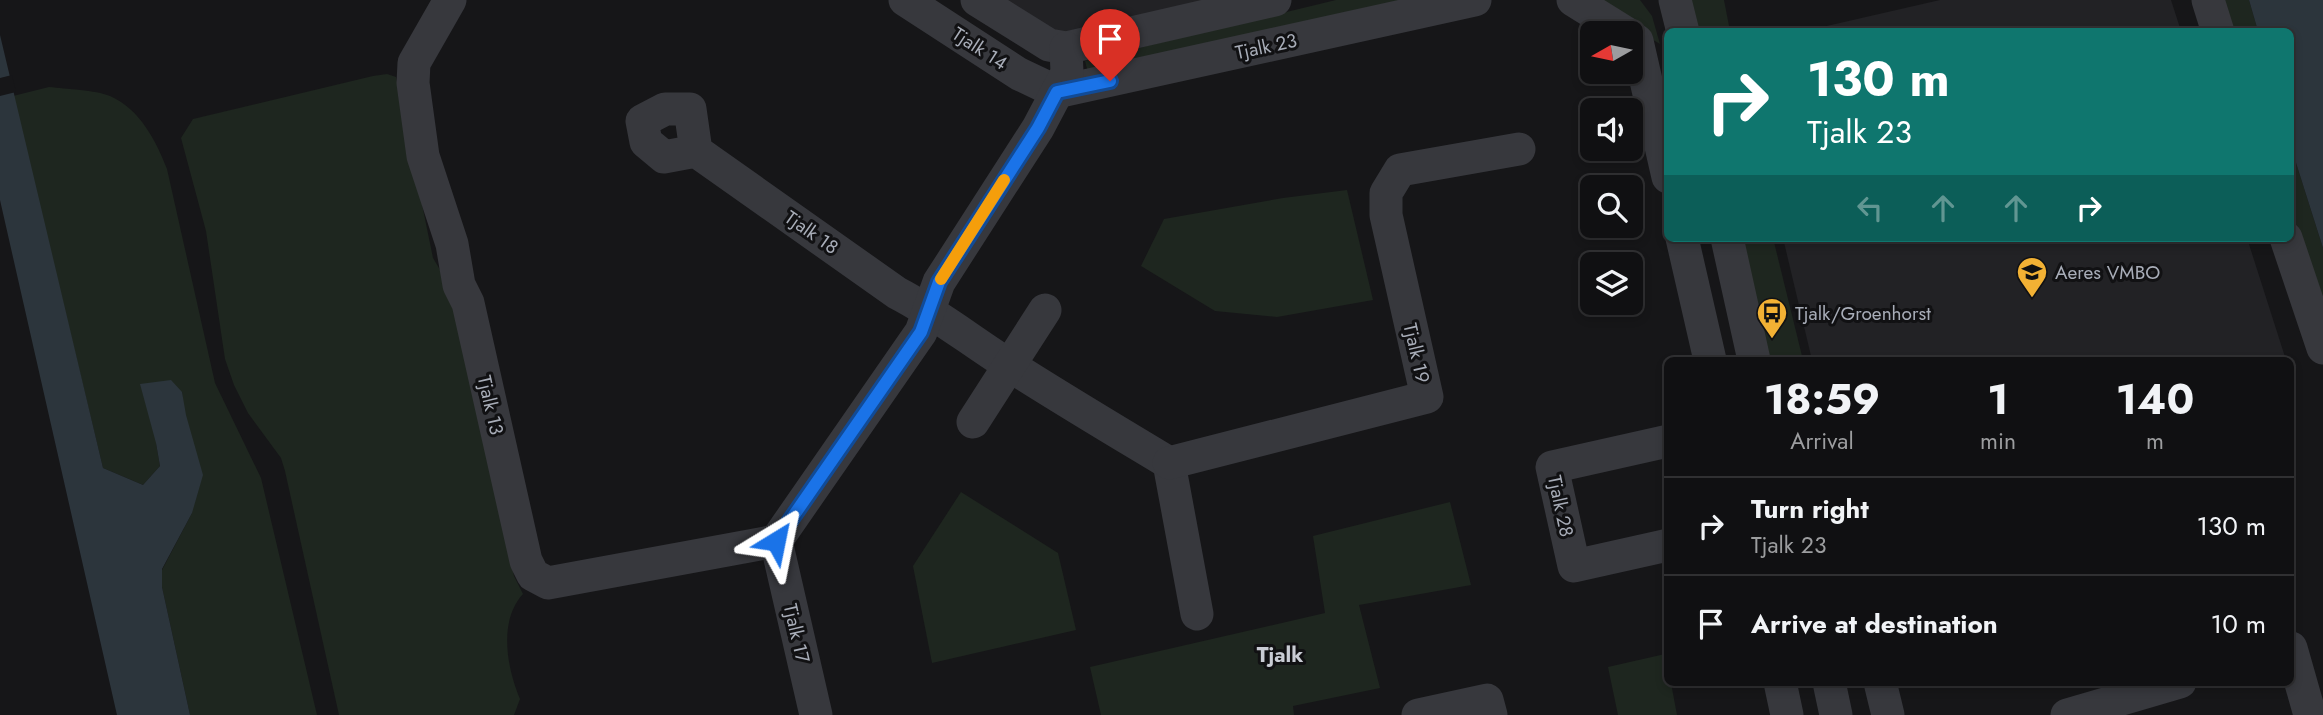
<!DOCTYPE html>
<html lang="en">
<head>
<meta charset="utf-8">
<style>
  body { margin:0; font-family:Jost,sans-serif; background:#1e1e20; color:#f1f3f6; height:100vh; display:flex; flex-direction:column; font-size:26px; white-space:nowrap }
  * { box-sizing:border-box; margin:0 }
  p { font-size:23px; color:#9c9d9f }
  .icon { flex:none; width:38px; height:38px; fill:none; stroke:currentColor; stroke-width:2; stroke-linecap:round; stroke-linejoin:round }
  .map { position:relative; flex:1; overflow:hidden }
  .side { position:absolute; left:1664px; top:357px; width:630px; height:329px; display:flex; flex-direction:column; background:#101012; border-radius:10px; box-shadow:0 4px 10px #0003,0 0 0 2px #303032 }
  .side>* { flex:none }
  .banner { position:absolute; left:1664px; top:28px; width:630px; height:214px; border-radius:10px; box-shadow:0 4px 10px #0003,0 0 0 2px #303032; background:#0f766e; color:#fff; overflow:hidden }
  .needle { width:46px; rotate:261deg }
  .fabs { position:absolute; left:1580px; top:21px; display:grid; gap:14px }
  .fabs a { display:grid; place-items:center; width:63px; height:63px; border-radius:10px; background:#101012; box-shadow:0 4px 10px #0003,0 0 0 2px #303032; font-size:35px }
  .pin { position:absolute; display:grid; place-items:center; width:60px; height:60px; color:#fff; margin:-72px -30px; border-radius:50% 50% 50% 0; rotate:-45deg; box-shadow:0 0 7px #0007 }
  .pin .icon { rotate:45deg }
  .me { position:absolute; width:77px; margin:-38px; rotate:35deg; stroke-linejoin:round; filter:drop-shadow(0 0 5px #0008) }
  .turn { display:flex; align-items:center; gap:24px; height:147px; padding:0 28px; font-size:32px }
  .turn .icon { width:91px; height:91px; stroke-width:2.5 }
  .turn b { display:block; font-size:49px; line-height:60px }
  .lanes { display:flex; align-items:center; height:66px; padding:0 28px; background:#0003; justify-content:center; gap:35px; direction:ltr }
  .lanes .off { opacity:.35 }
  .eta { display:flex; justify-content:space-evenly; align-items:center; height:119px; text-align:center }
  .eta b { font-size:42px; font-weight:700; line-height:49px }
  ul { padding:0; list-style:none }
  li { display:flex; align-items:center; gap:21px; height:98px; padding:0 28px; border-top:2px solid #303032 }
  li div { flex:1 }
  li b { display:block; font-size:26px }
  li em { font-style:normal }
  .map>svg:first-child { display:block }
  .built { fill:#222225 }
  .green { fill:#1e261f }
  .water { fill:#2c353c }
  .pier { fill:#161618 }
  .lines { fill:none; stroke-linecap:round; stroke-linejoin:round }
  .minor { stroke:#37383d; stroke-width:33 }
  .route-casing { stroke:#114b97; stroke-width:18 }
  .route { stroke:#1a73e8; stroke-width:12 }
  .slow { stroke:#f59e0b; stroke-width:12 }
  .labels { text-anchor:middle; stroke-width:6; stroke-linejoin:round; paint-order:stroke }
  .street-label { font-size:19px; fill:#a8adb8; stroke:#111113 }
  .poi-label { font-size:19px; fill:#a8adb8; stroke:#111113; text-anchor:start }
  .neighbourhood-label { font-size:21px; font-weight:bold; fill:#c9ccd4; stroke:#111113 }
</style>
</head>
<body>
<div class="map">
<svg width="2323" height="715" viewBox="0 0 2323 715">
  <rect width="100%" height="100%" fill="#161618"/>
  <g class="built">
    <path d="M988,0H1281L1062,49Z"/>
    <path d="M1940,0H2171L2181,31H1805Z"/>
    <path d="M1783,238H2247L2286,360H1812Z"/>
  </g>
  <g class="green">
    <path d="M1336,0H1407L1089,76L1085,61Z"/>
    <path d="M1586,0H1640L1652,16L1660,44Z"/>
    <path d="M1679,0H1724L1730,31H1692Z"/>
    <path d="M2222,0H2249L2258,31H2232Z"/>
    <path d="M387,74L396,77L433,258L452,290L514,576L523,594C498,621 507,668 520,699L514,715H339L285,471L281,458L248,413L234,385L225,359L206,231L181,138L193,119L373,76Z"/>
    <path d="M49,87C66,89 95,90 110,96C140,109 156,141 167,169L215,383L261,478L317,715H190L162,587V570L192,513L182,392L156,443L160,466L143,485L103,468L13,96Z"/>
    <path d="M2291,147L2323,248V329L2291,224Z"/>
    <path d="M1347,190L1373,300L1277,317L1215,311L1141,266L1164,219L1283,198Z"/>
    <path d="M1738,238H1773L1803,360H1766Z"/>
    <path d="M961,492L1058,553L1076,630L932,663L913,566Z"/>
    <path d="M1450,502L1471,585L1359,605L1380,688L1293,706L1294,715H1101L1090,667L1325,613L1313,536Z"/>
    <path d="M1665,654L1668,682L1671,683L1677,715H1618L1608,667Z"/>
  </g>
  <g class="water">
    <path d="M2249,0H2323V248L2291,147V32L2258,31Z"/>
    <path d="M0,35L103,468L143,485L160,466L156,443L140,384L171,380L182,392L186,415L203,475L192,513L162,569V587L190,715H117L0,200Z"/>
  </g>
  <path class="pier" d="M12,75L16,92L0,96V78Z"/>
  <g class="lines">
    <g class="minor">
      <path d="M450,0L414,63L413,83L423,156L452,244L459,285L468,303L526,561L533,575L548,583L776,541"/>
      <path d="M905,0L1019,74L1057,92"/>
      <path d="M977,0L1049,45L1066,48L1275,0"/>
      <path d="M1573,0L1626,33"/>
      <path d="M1675,0L1683,32"/>
      <path d="M2208,0L2218,32"/>
      <path d="M1631,37L1637,41L1668,177"/>
      <path d="M1057,92L1475,0"/>
      <path d="M696,151L664,157L646,142L642,121L665,109H690L696,151L897,293C936,313 971,341 1009,365C1062,399 1116,431 1169,463L1197,614"/>
      <path d="M1682,238L1710,360"/>
      <path d="M1727,238L1754,360"/>
      <path d="M2286,238L2323,348"/>
      <path d="M973,422L1045,310"/>
      <path d="M1668,441L1552,467L1574,566L1668,545"/>
      <path d="M1169,463L1427,397L1386,215V193L1400,170L1519,149"/>
      <path d="M2291,648L2310,715"/>
      <path d="M1780,682L1787,715"/>
      <path d="M1829,682L1836,715"/>
      <path d="M1880,682L1888,715"/>
      <path d="M816,715L776,541L921,332L939,282L1038,128L1057,92L1067,73L1066,48"/>
      <path d="M1418,715L1487,700L1491,715"/>
      <path d="M2067,715L2180,682"/>
    </g>
  </g>
  <g class="lines">
    <g class="route-casing">
      <path id="route" d="M776,541L921,332L939,282L1038,128L1057,92L1110,81"/>
    </g>
    <use href="#route" class="route"/>
    <path class="slow" d="M941,279L1004,180"/>
  </g>
  <defs>
    <g id="school-pin" transform="scale(1.575)"><path d="M0 17L-7.5 6A9.5 9.5 0 1 1 7.5 6Z" fill="#f2b134" stroke="#111113"/><path d="M0-5L7-2L0 1L-7-2ZM-4 1L0 2.5L4 1V4Q0 6-4 4Z" fill="#111"/></g>
    <g id="bus-pin" transform="scale(1.575)"><path d="M0 17L-7.5 6A9.5 9.5 0 1 1 7.5 6Z" fill="#f2b134" stroke="#111113"/><path d="M-5-6H5V4H4V6H2V4H-2V6H-4V4H-5ZM-3.5-4V0h7V-4ZM-3.5 1.2v1.5H-2V1.2ZM2 1.2v1.5H3.5V1.2Z" fill="#111"/></g>
  </defs>
  <g fill-rule="evenodd">
    <use href="#school-pin" x="2032" y="272"/>
    <use href="#bus-pin" x="1772" y="313"/>
  </g>
  <g class="labels">
    <g class="street-label">
      <text transform="translate(1266 46) rotate(-12)" y="7">Tjalk 23</text>
      <text transform="translate(980 48) rotate(33)" y="7">Tjalk 14</text>
      <text transform="translate(812 232) rotate(35)" y="7">Tjalk 18</text>
      <text transform="translate(1417 353) rotate(77)" y="7">Tjalk 19</text>
      <text transform="translate(491 405) rotate(77)" y="7">Tjalk 13</text>
      <text transform="translate(1561 506) rotate(78)" y="7">Tjalk 28</text>
      <text transform="translate(797 633) rotate(77)" y="7">Tjalk 17</text>
    </g>
    <g class="poi-label">
      <text x="2055" y="279">Aeres VMBO</text>
      <text x="1795" y="320">Tjalk/Groenhorst</text>
    </g>
    <g class="neighbourhood-label">
      <text x="1280" y="662">Tjalk</text>
    </g>
  </g>
</svg>
<div class="fabs">
<a><svg class="needle" viewBox="-14 -14 28 28"><path d="M0-13l5 13h-10z" fill="#e53935"/><path d="M0 13l5-13h-10z" fill="#9c9d9f"/></svg></a>
<a><svg class="icon" aria-label="sound" viewBox="0 0 24 24"><path d="M4 9h4l5-4v14l-5-4H4zM17 9q2 3 0 6"/></svg></a>
<a><svg class="icon" aria-label="search" viewBox="0 0 24 24"><circle cx="10" cy="10" r="6"/><path d="M15 15l6 6"/></svg></a>
<a><svg class="icon" aria-label="layers" viewBox="0 0 24 24"><path d="M12 4l9 5-9 5-9-5zM3 14l9 5 9-5"/></svg></a>
</div>
<div class="pin" style="left:1110px;top:81px;background:#d93025"><svg class="icon" aria-label="arrive" viewBox="0 0 24 24"><path d="M6 21V4h12l-3 4 3 4H6"/></svg></div>
<svg class="me" style="left:776px;top:541px" viewBox="-20 -20 40 40"><path d="M0-17L14 15 0 8-14 15z" fill="#1a73e8" stroke="#fff" stroke-width="4"/></svg>
<div class="banner">
<div class="turn"><svg class="icon" aria-label="right" viewBox="0 0 24 24"><path d="M7 20v-9h11M14 6l5 5-5 5"/></svg><div><b>130 m</b>Tjalk 23</div></div>
<div class="lanes"><svg class="icon off" aria-label="left" viewBox="0 0 24 24"><path d="M17 20v-9H6M10 6l-5 5 5 5"/></svg><svg class="icon off" aria-label="ahead" viewBox="0 0 24 24"><path d="M12 20V5M6 11l6-6 6 6"/></svg><svg class="icon off" aria-label="ahead" viewBox="0 0 24 24"><path d="M12 20V5M6 11l6-6 6 6"/></svg><svg class="icon" aria-label="right" viewBox="0 0 24 24"><path d="M7 20v-9h11M14 6l5 5-5 5"/></svg></div>
</div>
<section class="side">
<div class="eta">
<div><b>18:59</b><p>Arrival</p></div>
<div><b>1</b><p>min</p></div>
<div><b>140</b><p>m</p></div>
</div>
<ul>
<li><svg class="icon" aria-label="right" viewBox="0 0 24 24"><path d="M7 20v-9h11M14 6l5 5-5 5"/></svg><div><b>Turn right</b><p>Tjalk 23</p></div><em>130 m</em></li>
<li><svg class="icon" aria-label="arrive" viewBox="0 0 24 24"><path d="M6 21V4h12l-3 4 3 4H6"/></svg><div><b>Arrive at destination</b></div><em>10 m</em></li>
</ul>
</section>
</div>
</body>
</html>
